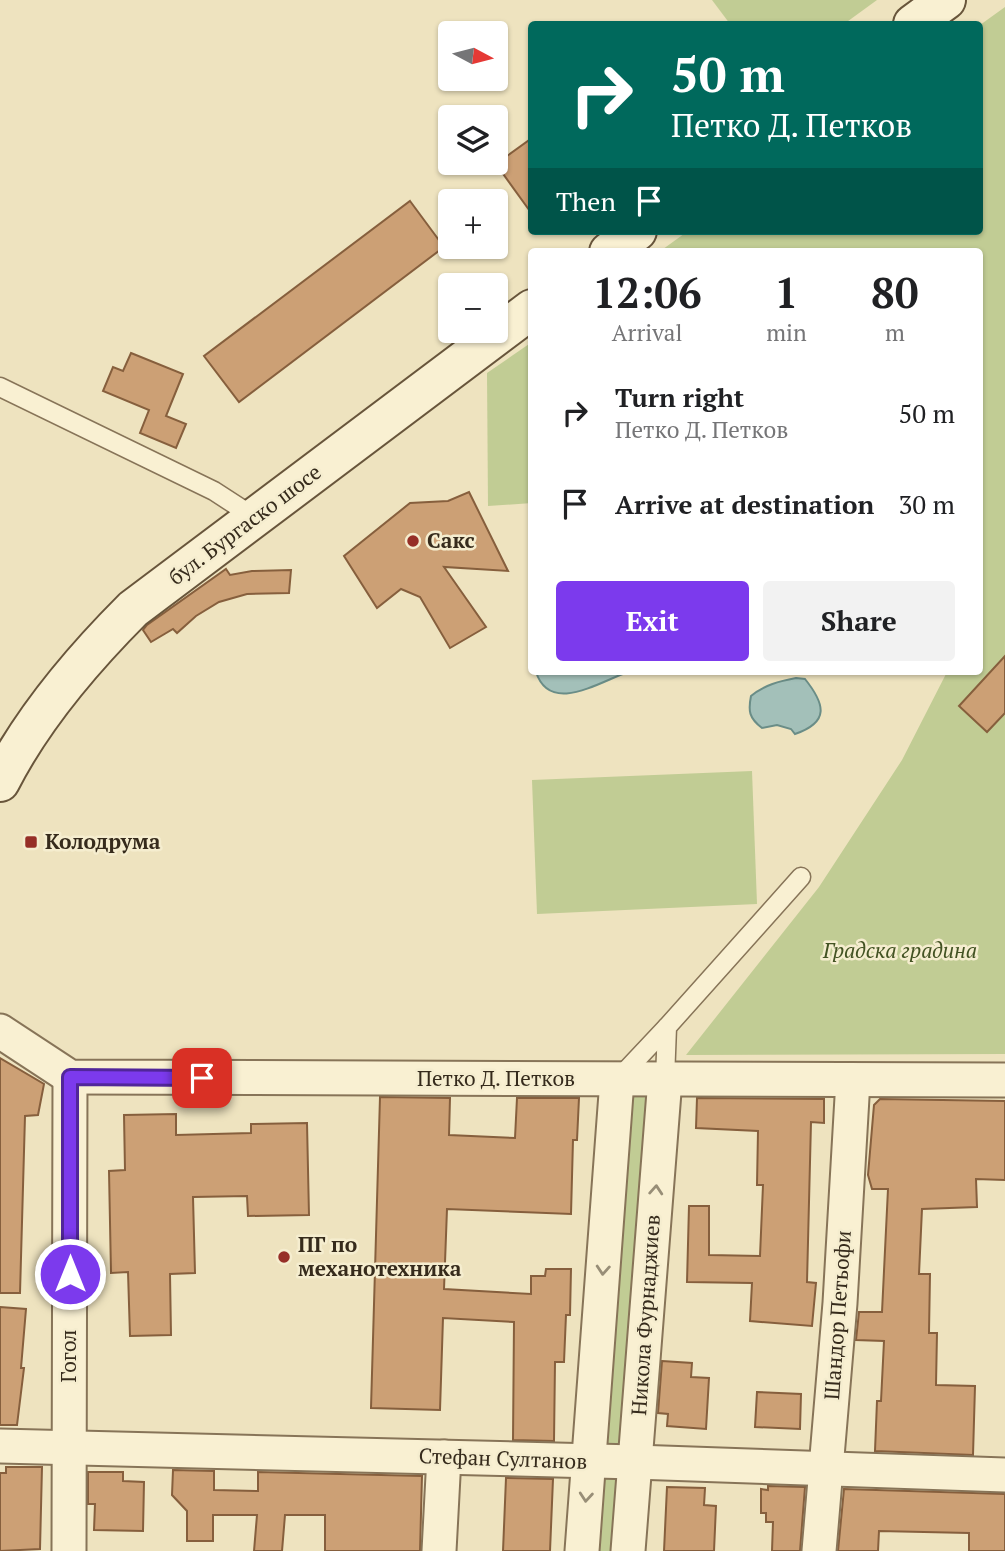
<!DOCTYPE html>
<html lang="en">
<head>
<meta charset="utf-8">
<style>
  body { margin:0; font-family:"PT Serif",serif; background:#f2f2f2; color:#202124; height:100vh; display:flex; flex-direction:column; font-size:26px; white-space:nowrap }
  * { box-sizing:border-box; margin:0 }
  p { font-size:23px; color:#757577 }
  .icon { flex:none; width:38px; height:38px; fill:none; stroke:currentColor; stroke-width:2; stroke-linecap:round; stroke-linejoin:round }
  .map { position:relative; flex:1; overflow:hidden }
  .side { position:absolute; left:528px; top:248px; width:455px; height:427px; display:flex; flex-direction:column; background:#fff; border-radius:7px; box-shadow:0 2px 5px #0004 }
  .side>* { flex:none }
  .hud { position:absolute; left:528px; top:21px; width:455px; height:214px; border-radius:7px; box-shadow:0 2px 5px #0004; background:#00695c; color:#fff; overflow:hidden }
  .needle { width:46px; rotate:97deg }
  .fabs { position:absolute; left:438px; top:21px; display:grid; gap:14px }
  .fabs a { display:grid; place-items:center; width:70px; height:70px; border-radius:7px; background:#fff; box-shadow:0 2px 5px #0004; font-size:35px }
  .pin { position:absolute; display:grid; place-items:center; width:60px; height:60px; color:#fff; margin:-30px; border-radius:14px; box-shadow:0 4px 10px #0006 }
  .me { position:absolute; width:77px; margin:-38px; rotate:0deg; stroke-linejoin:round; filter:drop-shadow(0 0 5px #0008) }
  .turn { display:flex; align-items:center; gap:24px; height:147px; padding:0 28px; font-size:32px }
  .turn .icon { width:91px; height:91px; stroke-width:2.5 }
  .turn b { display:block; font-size:49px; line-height:60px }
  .then { display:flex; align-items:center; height:66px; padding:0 28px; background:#0003; gap:14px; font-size:26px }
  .eta { display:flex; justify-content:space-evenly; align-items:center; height:119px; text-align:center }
  .eta b { font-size:42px; font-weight:800; line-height:49px }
  .button { display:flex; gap:14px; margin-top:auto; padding:14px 28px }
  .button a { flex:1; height:80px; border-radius:7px; background:#7c3aed; color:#fff; font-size:28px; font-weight:800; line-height:80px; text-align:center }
  .button a+a { background:#f2f2f2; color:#202124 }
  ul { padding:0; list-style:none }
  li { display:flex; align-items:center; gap:21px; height:91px; padding:0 28px }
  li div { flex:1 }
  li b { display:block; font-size:26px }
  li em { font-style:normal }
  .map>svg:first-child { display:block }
  .green { fill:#c1cc94 }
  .water { fill:#a3c0b9; stroke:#6a8d87; stroke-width:2 }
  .building { fill:#cca075; stroke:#865f3d; stroke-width:2 }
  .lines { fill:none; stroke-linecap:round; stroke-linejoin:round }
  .lane-casing { stroke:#877458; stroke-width:21 }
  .street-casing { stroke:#877458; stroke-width:37 }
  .secondary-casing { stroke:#68553b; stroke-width:42 }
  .lane { stroke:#f9f0d2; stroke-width:18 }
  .street { stroke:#f9f0d2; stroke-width:33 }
  .secondary { stroke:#f9f0d2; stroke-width:38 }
  .oneway { stroke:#988e77 }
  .route-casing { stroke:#51269a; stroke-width:18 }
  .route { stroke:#7c3aed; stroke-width:12 }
  .poi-dot { fill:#962f27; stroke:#f5edcf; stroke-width:2.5 }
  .labels { text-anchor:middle; stroke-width:5; stroke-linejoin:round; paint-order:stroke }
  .street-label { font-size:21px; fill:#362b1c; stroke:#f5edcf }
  .poi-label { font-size:21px; font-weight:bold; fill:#362b1c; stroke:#f5edcf; text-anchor:start }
  .park-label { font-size:21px; font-style:italic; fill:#435323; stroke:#f5edcf }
</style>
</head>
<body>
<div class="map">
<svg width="1005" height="1551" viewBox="0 0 1005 1551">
  <rect width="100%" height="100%" fill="#eee3bf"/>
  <g class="green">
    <path d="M712,0H877L844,24H730Z"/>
    <path d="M1005,7V1054L686,1055L819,887L902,760L947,672H980V252H659L688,231H980V25Z"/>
    <path d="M532,342V503L488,506L487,373Z"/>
    <path d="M752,771L757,904L537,914L532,780Z"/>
    <path d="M665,1079L628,1551H582L617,1080Z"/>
  </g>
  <g class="water">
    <path d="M536,672H628C599,682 550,715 536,672Z"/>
    <path d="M796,678L805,679C825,704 830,722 795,734L791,729L777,725L762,728C749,718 748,711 751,696C764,685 780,681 796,678Z"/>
  </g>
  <g class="building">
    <path d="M532,138V214L496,164Z"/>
    <path d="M410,201L444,247L239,402L204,356Z"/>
    <path d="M131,353L183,374L166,416L186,424L176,448L140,433L149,410L103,391L113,367L123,371Z"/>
    <path d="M469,492L508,571L444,567L486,627L450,648L420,597L401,589L377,608L344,556L410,503L448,501Z"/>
    <path d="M226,569L230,575L252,571L291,570L289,593L247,594L219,602L196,616L177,633L173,629L151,642L143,630L147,625Z"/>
    <path d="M1005,656V713L987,732L959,706Z"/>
    <path d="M0,1058L44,1084L38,1115L25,1116L20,1293H0Z"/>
    <path d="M380,1097L450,1098L449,1135L515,1138L517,1098H579L577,1140H573L571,1214L447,1209L444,1289L531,1294V1276H545L546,1269H571L570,1315H566L564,1362H555L554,1441L513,1440L514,1322L443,1318L440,1410L371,1408Z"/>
    <path d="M697,1098L824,1099V1123L811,1122L807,1282L816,1283L812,1326L750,1321L752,1283L687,1282L689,1206H709V1255L760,1256L763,1185H757L758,1131L696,1128Z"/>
    <path d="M880,1099L1005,1101V1180L976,1179L977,1207L922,1209L919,1274H930L929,1333H937L936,1385L975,1386L973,1455L875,1451L877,1401H881L884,1341L856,1340L859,1312H882L888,1189H872L868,1175L874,1105Z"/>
    <path d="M176,1114V1135L251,1133V1124L307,1123L309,1215L248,1216L247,1196L193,1197L195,1273L170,1274L171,1335L130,1336L128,1272L111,1273L109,1171L125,1170L124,1115Z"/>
    <path d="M0,1307L26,1309L21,1368H24L17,1425H0Z"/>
    <path d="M662,1361L692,1363L691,1377L709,1378L706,1429L667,1426L668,1414L658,1413Z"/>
    <path d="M757,1392L801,1394L800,1429L755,1427Z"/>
    <path d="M6,1467H42L40,1549L0,1551V1473H6Z"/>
    <path d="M173,1470L214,1471V1490L258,1491V1472L422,1476L420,1551H325V1515H285L282,1551H254L257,1515H213V1541H187V1511L172,1495Z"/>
    <path d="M88,1472H123V1481L144,1482L143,1531L94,1530L95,1504H88Z"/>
    <path d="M506,1478L553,1479L550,1551H503Z"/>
    <path d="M768,1486L805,1487L800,1551H772L773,1522H766V1513H761V1489L768,1490Z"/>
    <path d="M667,1487L705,1488L704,1505L716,1506L714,1551H664Z"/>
    <path d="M844,1489L1005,1494V1551H969V1533L879,1531L878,1551H838Z"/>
  </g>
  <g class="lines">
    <g class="lane-casing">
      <g id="lane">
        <path d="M0,387L214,491L254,517"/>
        <path d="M619,1078L667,1027"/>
        <path d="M665,1079L667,1027L801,877"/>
      </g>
    </g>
    <g class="street-casing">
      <g id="street">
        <path d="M0,1031L70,1077L1005,1080"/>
        <path d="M0,1446L635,1462L1005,1475"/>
        <path d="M69,1551L70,1077"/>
        <path d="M439,1551L444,1457"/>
        <path d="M582,1551L617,1080"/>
        <path d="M628,1551L665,1079"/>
        <path d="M819,1551L840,1303L853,1080"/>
      </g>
    </g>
    <g class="secondary-casing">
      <g id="secondary">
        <path d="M913,24L946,0"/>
        <path d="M609,252L637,231"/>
        <path d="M0,782C33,717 82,660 133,609L532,309"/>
      </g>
    </g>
    <use href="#lane" class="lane"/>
    <use href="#street" class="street"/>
    <use href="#secondary" class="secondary"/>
  </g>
  <defs><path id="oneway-chevron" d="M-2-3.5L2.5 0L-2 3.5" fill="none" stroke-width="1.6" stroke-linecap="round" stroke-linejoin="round" transform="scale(1.75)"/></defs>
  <g class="oneway">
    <use href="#oneway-chevron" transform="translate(656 1190) rotate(-86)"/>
    <use href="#oneway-chevron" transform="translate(603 1270) rotate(94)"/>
    <use href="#oneway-chevron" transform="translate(586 1497) rotate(95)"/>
  </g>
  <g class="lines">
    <g class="route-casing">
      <path id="route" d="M70,1274V1077L202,1078"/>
    </g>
    <use href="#route" class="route"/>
  </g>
  <g class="poi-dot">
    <circle cx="413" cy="541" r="7"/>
    <rect x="24" y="835" width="14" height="14" rx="3.5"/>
    <circle cx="284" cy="1257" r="7"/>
  </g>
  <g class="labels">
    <g class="street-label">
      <text transform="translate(245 525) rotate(-37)" y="7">бул. Бургаско шосе</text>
      <text x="496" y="1086">Петко Д. Петков</text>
      <text transform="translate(646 1315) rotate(-86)" y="7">Никола Фурнаджиев</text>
      <text transform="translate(838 1315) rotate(-86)" y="7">Шандор Петьофи</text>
      <text transform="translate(69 1356) rotate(-90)" y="7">Гогол</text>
      <text transform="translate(503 1459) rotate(2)" y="7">Стефан Султанов</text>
    </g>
    <g class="poi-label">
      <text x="427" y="548">Сакс</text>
      <text x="45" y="849">Колодрума</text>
      <text x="298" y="1252">ПГ по<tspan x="298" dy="24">механотехника</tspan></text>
    </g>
    <g class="park-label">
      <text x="900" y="958">Градска градина</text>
    </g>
  </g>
</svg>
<div class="fabs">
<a><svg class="needle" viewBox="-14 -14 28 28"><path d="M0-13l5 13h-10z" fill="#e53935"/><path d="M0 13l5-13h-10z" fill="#757577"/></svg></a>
<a><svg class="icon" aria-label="layers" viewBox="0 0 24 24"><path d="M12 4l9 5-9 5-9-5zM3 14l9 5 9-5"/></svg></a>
<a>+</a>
<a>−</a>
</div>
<div class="pin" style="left:202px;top:1078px;background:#d93025"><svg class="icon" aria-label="arrive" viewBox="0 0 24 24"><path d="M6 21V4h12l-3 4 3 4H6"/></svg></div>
<svg class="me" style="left:70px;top:1274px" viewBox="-20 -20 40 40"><circle r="17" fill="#7c3aed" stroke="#fff" stroke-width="3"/><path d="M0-11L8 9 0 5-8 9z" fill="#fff"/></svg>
<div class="hud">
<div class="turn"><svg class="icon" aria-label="right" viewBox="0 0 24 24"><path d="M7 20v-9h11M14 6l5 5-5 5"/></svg><div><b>50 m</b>Петко Д. Петков</div></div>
<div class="then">Then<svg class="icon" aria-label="arrive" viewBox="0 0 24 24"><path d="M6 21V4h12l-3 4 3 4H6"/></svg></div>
</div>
<section class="side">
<div class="eta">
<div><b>12:06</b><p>Arrival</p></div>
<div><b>1</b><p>min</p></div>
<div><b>80</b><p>m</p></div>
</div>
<ul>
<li><svg class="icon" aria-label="right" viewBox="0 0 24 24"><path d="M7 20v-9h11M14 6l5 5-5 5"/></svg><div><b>Turn right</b><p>Петко Д. Петков</p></div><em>50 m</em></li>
<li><svg class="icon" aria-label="arrive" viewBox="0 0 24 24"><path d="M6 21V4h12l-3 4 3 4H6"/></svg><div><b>Arrive at destination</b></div><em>30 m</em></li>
</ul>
<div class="button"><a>Exit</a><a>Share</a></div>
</section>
</div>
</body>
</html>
